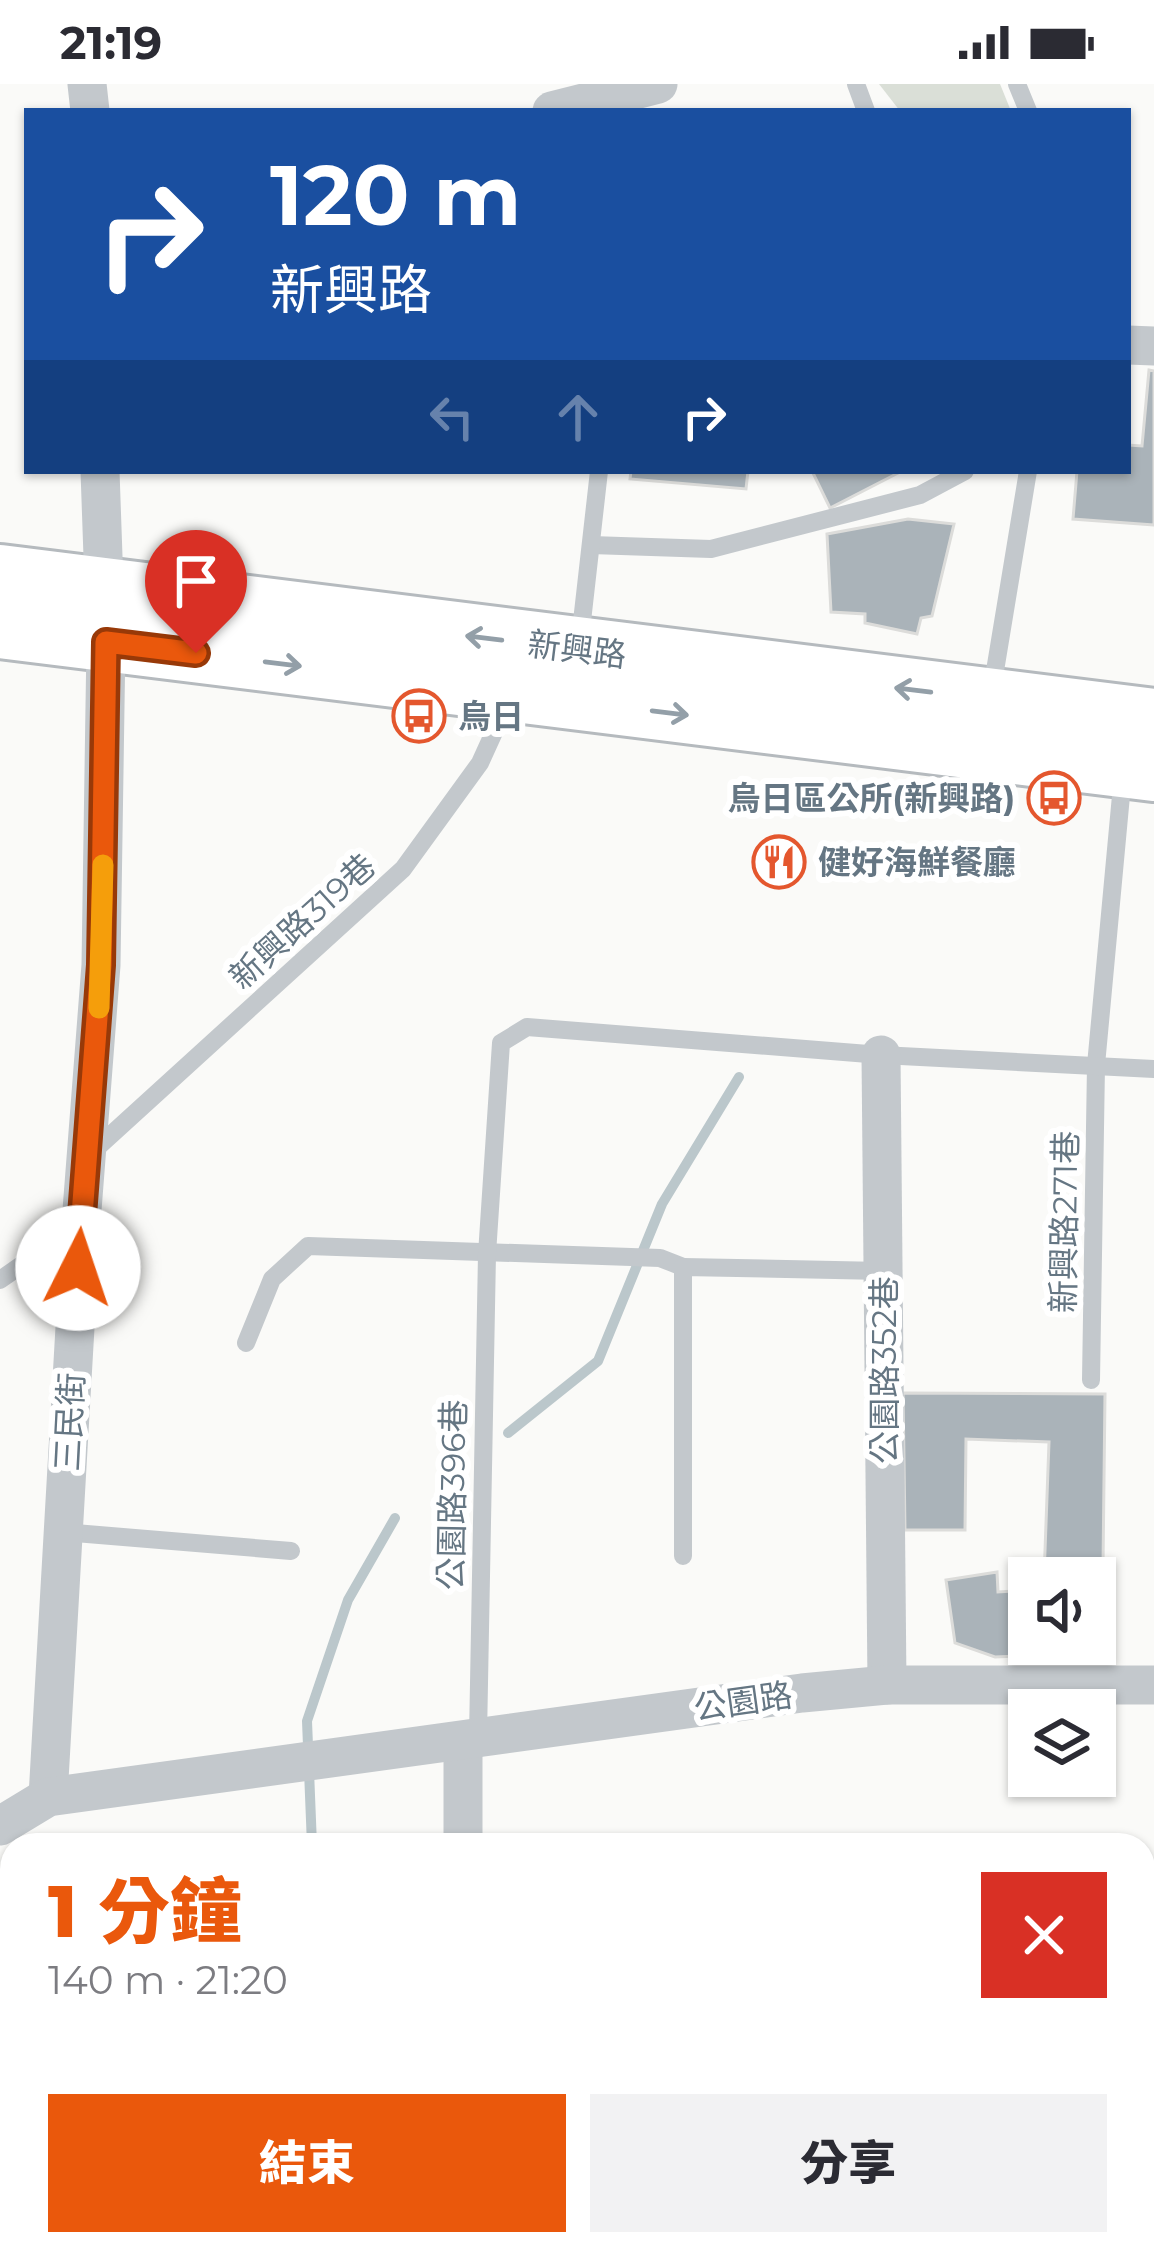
<!DOCTYPE html>
<html lang="zh-TW">
<head>
<meta charset="utf-8">
<style>
  body { margin:0; font-family:Montserrat,"Noto Sans TC",sans-serif; background:#f2f2f3; color:#2b2b33; height:100vh; display:flex; flex-direction:column; font-size:45px; white-space:nowrap }
  * { box-sizing:border-box; margin:0 }
  p { font-size:39px; color:#7c7c81 }
  .icon { flex:none; width:66px; height:66px; fill:none; stroke:currentColor; stroke-width:2; stroke-linecap:round; stroke-linejoin:round }
  .map { position:relative; flex:1; overflow:hidden }
  .details { position:absolute; left:0px; top:1749px; width:1155px; height:423px; display:flex; flex-direction:column; background:#fff; border-radius:36px 36px 0 0; box-shadow:0 3px 9px #0004 }
  .details>* { flex:none }
  .top-card { position:absolute; left:24px; top:24px; width:1107px; height:366px; border-radius:0px; box-shadow:0 3px 9px #0004; background:#1a4fa0; color:#fff; overflow:hidden }
  .buttons { position:absolute; left:1008px; top:1473px; display:grid; gap:24px }
  .buttons a { display:grid; place-items:center; width:108px; height:108px; border-radius:0px; background:#fff; box-shadow:0 3px 9px #0004; font-size:60px }
  .pin { position:absolute; display:grid; place-items:center; width:102px; height:102px; color:#fff; margin:-123px -51px; border-radius:50% 50% 50% 0; rotate:-45deg; box-shadow:0 0 12px #0007 }
  .pin .icon { rotate:45deg }
  .me { position:absolute; width:132px; margin:-66px; rotate:4deg; stroke-linejoin:round; filter:drop-shadow(0 0 9px #0008) }
  .turn { display:flex; align-items:center; gap:42px; height:252px; padding:0 48px; font-size:54px }
  .turn .icon { width:156px; height:156px; stroke-width:2.5 }
  .turn b { display:block; font-size:84px; line-height:102px }
  .lanes { display:flex; align-items:center; height:114px; padding:0 48px; background:#0003; justify-content:center; gap:60px; direction:ltr }
  .lanes .off { opacity:.35 }
  .round { display:grid; place-items:center; flex:none; width:126px; height:126px; border-radius:0px; background:#f2f2f3 }
  .overview { display:flex; align-items:center; justify-content:space-between; height:204px; padding:0 48px }
  h1 { font-size:72px; font-weight:800; line-height:90px; color:#ea580c }
  .primary-button { display:flex; gap:24px; margin-top:auto; padding:24px 48px }
  .primary-button a { flex:1; height:138px; border-radius:0px; background:#ea580c; color:#fff; font-size:48px; font-weight:800; line-height:138px; text-align:center }
  .primary-button a+a { background:#f2f2f3; color:#2b2b33 }
  .status { display:flex; justify-content:space-between; align-items:center; height:84px; padding:0 60px; background:#fff; direction:ltr }
  .status svg { height:33px; fill:currentColor }
  .map>svg:first-child { display:block }
  .green { fill:#dadfd7 }
  .lines { fill:none; stroke-linecap:round; stroke-linejoin:round }
  .stream { stroke:#bbc7cb; stroke-width:10 }
  .building { fill:#aab3b9; stroke:#dcdcda; stroke-width:3 }
  .primary-casing { stroke:#b5babe; stroke-width:66 }
  .service { stroke:#c3c8cc; stroke-width:18 }
  .minor { stroke:#c3c8cc; stroke-width:39 }
  .primary { stroke:#fff; stroke-width:60 }
  .oneway { stroke:#939fa8 }
  .route-casing { stroke:#983908; stroke-width:30 }
  .route { stroke:#ea580c; stroke-width:21 }
  .slow { stroke:#f59e0b; stroke-width:21 }
  .labels { text-anchor:middle; stroke-width:12; stroke-linejoin:round; paint-order:stroke }
  .street-label { font-size:33px; fill:#657683; stroke:#fff }
  .poi-label { font-size:33px; font-weight:bold; fill:#657683; stroke:#fff; text-anchor:start }
</style>
</head>
<body>
<div class="status"><b>21:19</b><svg viewBox="0 0 49 12"><path d="M0 12V9h3v3zM5 12V6h3v6zM10 12V3h3v9zM15 12V0h3v12zM26 1h20v11H26zM47 4h2v5h-2z"/></svg></div>
<div class="map">
<svg width="1154" height="2171" viewBox="0 0 1154 2171">
  <rect width="100%" height="100%" fill="#fafaf8"/>
  <g class="green">
    <path d="M879,0H1000L1011,27H900Z"/>
    <path d="M513,2160H1086L1121,2171H512Z"/>
  </g>
  <g class="lines">
    <g class="stream">
      <path d="M508,1349L598,1277L662,1120L739,993"/>
      <path d="M312,1761L307,1637L348,1516L395,1434"/>
      <path d="M294,2171L297,2160"/>
    </g>
  </g>
  <g class="building">
    <path d="M1149,286L1154,287V441L1073,435L1077,387H1128V361L1142,362Z"/>
    <path d="M631,387H748L746,405L630,395Z"/>
    <path d="M812,387H902L830,424Z"/>
    <path d="M908,435L954,440L932,532L921,534L917,550L865,539V530L831,528L827,450Z"/>
    <path d="M903,1309L1105,1310L1102,1568L995,1573L955,1559L946,1496L997,1488L998,1508L1029,1506V1560H1095V1494H1044L1049,1358L966,1355L965,1446H905Z"/>
    <path d="M12,1805V1952L0,1944V1822Z"/>
    <path d="M1143,2001L1154,2004V2074L1143,2072Z"/>
  </g>
  <g class="lines">
    <g class="primary-casing">
      <g id="primary">
        <path d="M0,491L1154,635"/>
        <path d="M0,544L1154,687"/>
      </g>
    </g>
    <g class="service">
      <path d="M856,0L866,27"/>
      <path d="M1017,0L1028,27"/>
      <path d="M591,461L711,465L920,411L965,387"/>
      <path d="M580,555L599,387"/>
      <path d="M992,605L1028,387"/>
      <path d="M90,1070L403,785L480,679L510,613"/>
      <path d="M0,1196L77,1142"/>
      <path d="M246,1259L272,1195L308,1162L660,1174L683,1183"/>
      <path d="M1091,1296L1096,981L1123,690"/>
      <path d="M63,1448L291,1467"/>
      <path d="M683,1472V1183L883,1187"/>
      <path d="M478,1653L487,1170L501,959L527,943L881,971L1154,985"/>
    </g>
    <g class="minor">
      <path d="M87,0L90,27"/>
      <path d="M552,27L658,0"/>
      <path d="M1128,261L1154,262"/>
      <path d="M881,971L887,1601"/>
      <path d="M463,1658V1761"/>
      <path d="M48,1713L81,1139L101,881L106,558L100,387"/>
      <path d="M0,1742L48,1713L802,1609L887,1601H1154"/>
      <path d="M1143,2112L1154,2115"/>
      <path d="M447,2171L448,2160"/>
    </g>
    <use href="#primary" class="primary"/>
  </g>
  <defs><path id="oneway-shaft" d="M-6 0H5M1.5-3L5.5 0L1.5 3" fill="none" stroke-width="1.6" stroke-linecap="round" stroke-linejoin="round" transform="scale(3)"/></defs>
  <g class="oneway">
    <use href="#oneway-shaft" transform="translate(484 554) rotate(-173)"/>
    <use href="#oneway-shaft" transform="translate(283 580) rotate(7)"/>
    <use href="#oneway-shaft" transform="translate(913 606) rotate(-173)"/>
    <use href="#oneway-shaft" transform="translate(670 629) rotate(7)"/>
  </g>
  <g class="lines">
    <g class="route-casing">
      <path id="route" d="M78,1184L101,881L106,558L196,569"/>
    </g>
    <use href="#route" class="route"/>
    <path class="slow" d="M99,924L103,781"/>
  </g>
  <defs>
    <g id="bus-ring" transform="scale(2.7)"><circle r="9.5" fill="#fff" stroke="#e4572e" stroke-width="1.5"/><path d="M-5-6H5V4H4V6H2V4H-2V6H-4V4H-5ZM-3.5-4V0h7V-4ZM-3.5 1.2v1.5H-2V1.2ZM2 1.2v1.5H3.5V1.2Z" fill="#e4572e"/></g>
    <g id="restaurant-ring" transform="scale(2.7)"><circle r="9.5" fill="#fff" stroke="#e4572e" stroke-width="1.5"/><path d="M-5-6h1v4h1v-4h1v4h1v-4h1v5L-1.5 .5V6h-2V.5L-5-1ZM5-6V6H3V1.5H1.5Q1.5-4 5-6Z" fill="#e4572e"/></g>
  </defs>
  <g fill-rule="evenodd">
    <use href="#bus-ring" x="419" y="632"/>
    <use href="#bus-ring" x="1054" y="714"/>
    <use href="#restaurant-ring" x="779" y="778"/>
  </g>
  <g class="labels">
    <g class="street-label">
      <text transform="translate(577 565) rotate(7)" y="12">新興路</text>
      <text transform="translate(302 837) rotate(-42)" y="12">新興路319巷</text>
      <text transform="translate(1064 1138) rotate(-89)" y="12">新興路271巷</text>
      <text transform="translate(884 1286) rotate(-90)" y="12">公園路352巷</text>
      <text transform="translate(69 1338) rotate(-87)" y="12">三民街</text>
      <text transform="translate(452 1411) rotate(-89)" y="12">公園路396巷</text>
      <text transform="translate(743 1617) rotate(-8)" y="12">公園路</text>
    </g>
    <g class="poi-label">
      <text x="458" y="644">烏日</text>
      <text x="1015" y="726" text-anchor="end">烏日區公所(新興路)</text>
      <text x="818" y="790">健好海鮮餐廳</text>
    </g>
  </g>
</svg>
<div class="buttons">
<a><svg class="icon" aria-label="sound" viewBox="0 0 24 24"><path d="M4 9h4l5-4v14l-5-4H4zM17 9q2 3 0 6"/></svg></a>
<a><svg class="icon" aria-label="layers" viewBox="0 0 24 24"><path d="M12 4l9 5-9 5-9-5zM3 14l9 5 9-5"/></svg></a>
</div>
<div class="pin" style="left:196px;top:569px;background:#d93025"><svg class="icon" aria-label="arrive" viewBox="0 0 24 24"><path d="M6 21V4h12l-3 4 3 4H6"/></svg></div>
<svg class="me" style="left:78px;top:1184px" viewBox="-20 -20 40 40"><circle r="19" fill="#fff"/><path d="M0-13L10 11 0 6-10 11z" fill="#ea580c"/></svg>
<div class="top-card">
<div class="turn"><svg class="icon" aria-label="right" viewBox="0 0 24 24"><path d="M7 20v-9h11M14 6l5 5-5 5"/></svg><div><b>120 m</b>新興路</div></div>
<div class="lanes"><svg class="icon off" aria-label="left" viewBox="0 0 24 24"><path d="M17 20v-9H6M10 6l-5 5 5 5"/></svg><svg class="icon off" aria-label="ahead" viewBox="0 0 24 24"><path d="M12 20V5M6 11l6-6 6 6"/></svg><svg class="icon" aria-label="right" viewBox="0 0 24 24"><path d="M7 20v-9h11M14 6l5 5-5 5"/></svg></div>
</div>
<section class="details">
<div class="overview"><div><h1>1 分鐘</h1><p>140 m · 21:20</p></div><a class="round" style="background:#d93025;color:#fff"><svg class="icon" aria-label="close" viewBox="0 0 24 24"><path d="M6 6l12 12M18 6L6 18"/></svg></a></div>
<div class="primary-button"><a>結束</a><a>分享</a></div>
</section>
</div>
</body>
</html>
